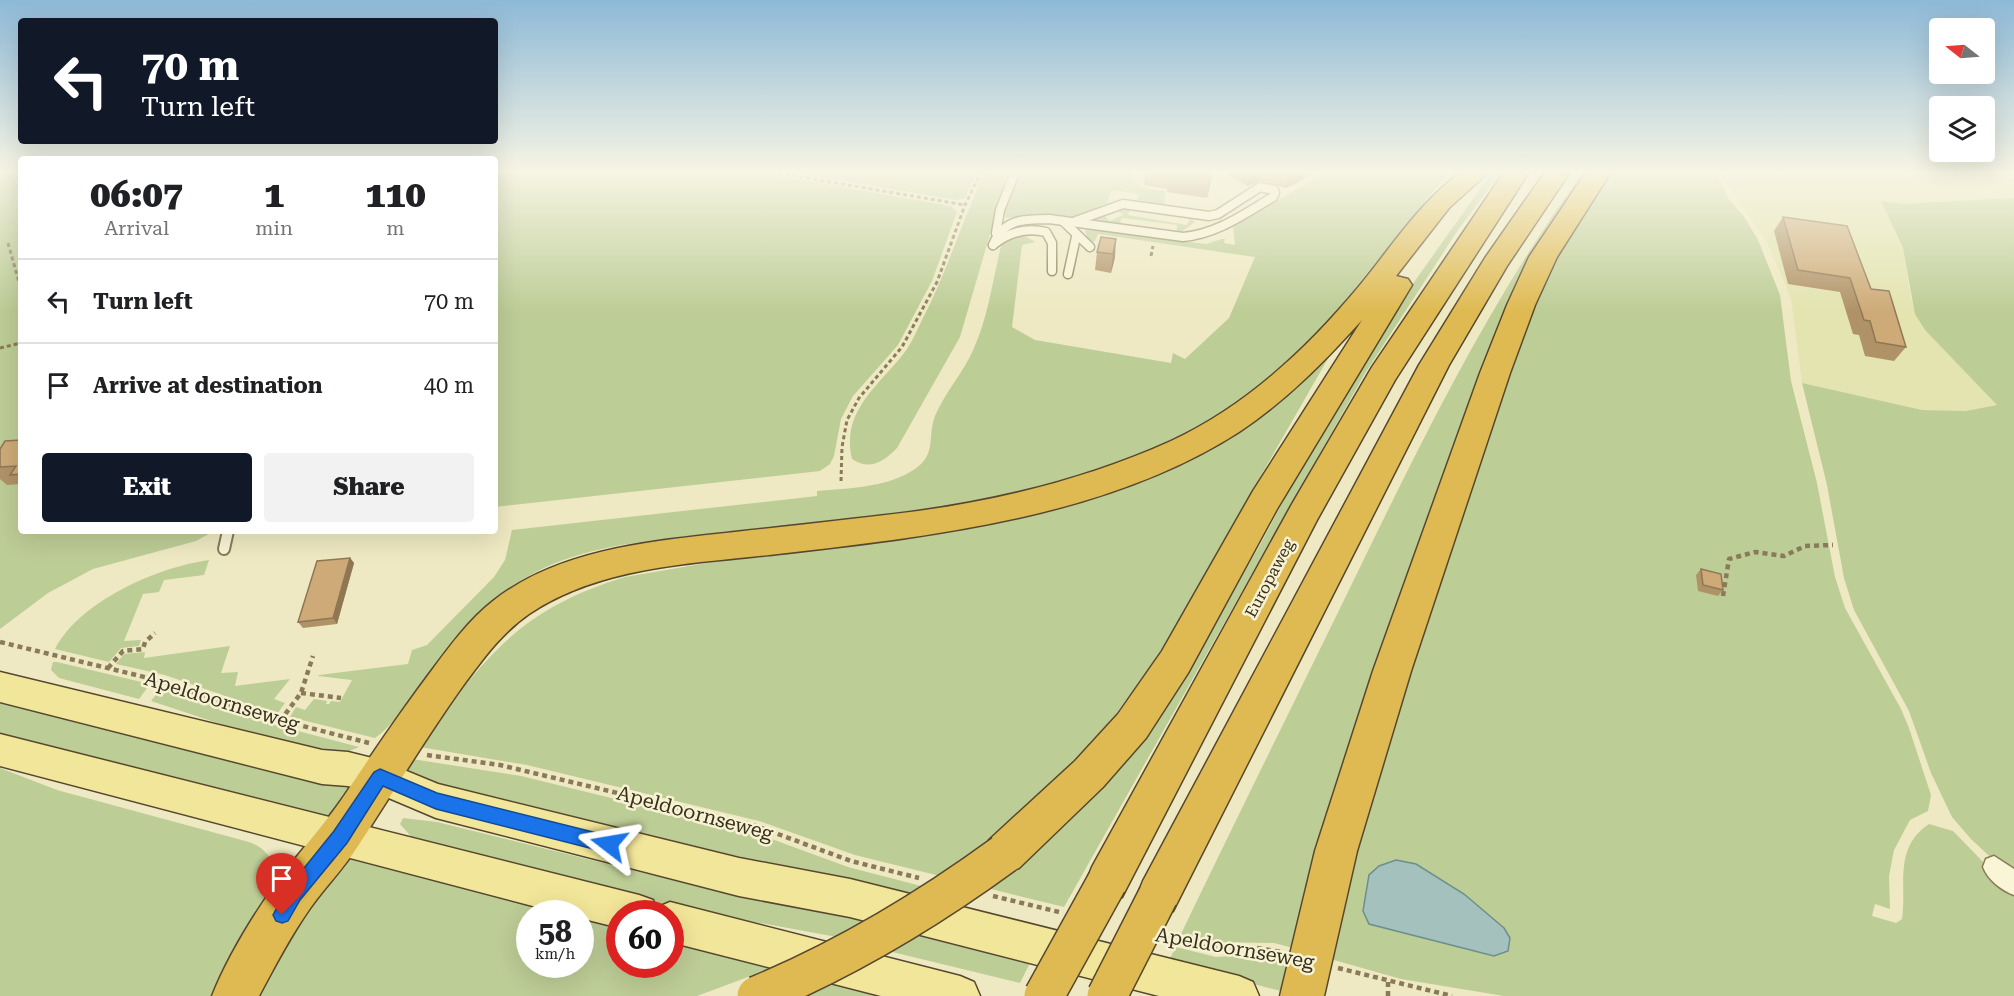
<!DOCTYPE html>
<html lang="en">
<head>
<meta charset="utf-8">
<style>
  body { margin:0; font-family:"Roboto Serif",serif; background:#f2f2f2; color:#202124; height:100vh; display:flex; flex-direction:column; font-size:22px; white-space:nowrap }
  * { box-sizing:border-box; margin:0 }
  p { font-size:20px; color:#757577 }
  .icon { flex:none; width:33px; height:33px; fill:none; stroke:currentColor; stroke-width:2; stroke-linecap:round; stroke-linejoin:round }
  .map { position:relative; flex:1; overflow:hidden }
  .sheet { position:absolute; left:18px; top:156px; width:480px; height:378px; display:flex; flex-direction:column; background:#fff; border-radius:6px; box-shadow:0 6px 24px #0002 }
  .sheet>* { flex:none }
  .banner { position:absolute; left:18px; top:18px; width:480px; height:126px; border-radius:6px; box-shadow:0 6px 24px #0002; background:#111827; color:#fff; overflow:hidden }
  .needle { width:39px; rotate:287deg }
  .fabs { position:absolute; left:1929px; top:18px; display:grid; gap:12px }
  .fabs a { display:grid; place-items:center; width:66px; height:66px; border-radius:6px; background:#fff; box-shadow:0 6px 24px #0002; font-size:30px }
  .speed { position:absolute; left:516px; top:900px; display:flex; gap:12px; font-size:30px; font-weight:700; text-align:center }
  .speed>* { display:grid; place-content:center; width:78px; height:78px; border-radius:50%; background:#fff; box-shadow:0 6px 24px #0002; line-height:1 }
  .speed small { font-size:15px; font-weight:400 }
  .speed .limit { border:9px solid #d22; background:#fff; color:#111 }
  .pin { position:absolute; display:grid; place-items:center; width:51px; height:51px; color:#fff; margin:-62px -26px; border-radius:50% 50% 50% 0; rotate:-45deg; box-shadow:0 0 6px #0007 }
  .pin .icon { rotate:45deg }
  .me { position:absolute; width:66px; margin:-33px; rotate:284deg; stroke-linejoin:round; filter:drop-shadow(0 0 4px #0008) }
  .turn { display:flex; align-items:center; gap:21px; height:126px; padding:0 24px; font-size:27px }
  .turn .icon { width:78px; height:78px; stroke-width:2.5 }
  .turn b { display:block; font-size:42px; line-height:51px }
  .eta { display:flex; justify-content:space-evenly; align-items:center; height:102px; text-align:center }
  .eta b { font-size:36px; font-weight:800; line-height:42px }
  .button { display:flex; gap:12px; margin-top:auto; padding:12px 24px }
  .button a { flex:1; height:69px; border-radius:6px; background:#111827; color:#fff; font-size:24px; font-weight:800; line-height:69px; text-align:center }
  .button a+a { background:#f2f2f2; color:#202124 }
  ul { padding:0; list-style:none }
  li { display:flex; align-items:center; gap:18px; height:84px; padding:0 24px; border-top:2px solid #e0e0e0 }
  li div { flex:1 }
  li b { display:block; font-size:22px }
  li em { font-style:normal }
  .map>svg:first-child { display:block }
  .farmland { fill:#e3e4b0 }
  .green { fill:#bdcd96; fill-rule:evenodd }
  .water { fill:#a5c1be; stroke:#6c8f8d; stroke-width:1.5 }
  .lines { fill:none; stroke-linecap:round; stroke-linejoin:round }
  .service-far1-casing { stroke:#897b59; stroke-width:11 }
  .service-casing { stroke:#897b59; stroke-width:14 }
  .minor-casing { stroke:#897b59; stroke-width:3 }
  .primary-casing { stroke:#56482e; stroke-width:3 }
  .motorway-casing { stroke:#56482e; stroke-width:3 }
  .path-far1 { stroke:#897b59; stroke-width:3; stroke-dasharray:4 3; stroke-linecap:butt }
  .path { stroke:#897b59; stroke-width:4.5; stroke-dasharray:5 4; stroke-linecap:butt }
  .service-far1 { stroke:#f9f5d6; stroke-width:8 }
  .service { stroke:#f9f5d6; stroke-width:10 }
  .minor { fill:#f9f5d6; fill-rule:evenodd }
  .primary { fill:#f2e69a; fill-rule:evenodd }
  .motorway { fill:#dfba52; fill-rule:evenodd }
  .motorway-bridge-casing { stroke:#56482e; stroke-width:42; stroke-linecap:butt }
  .motorway-bridge { stroke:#dfba52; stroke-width:39 }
  .wall { fill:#b09267 }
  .shaded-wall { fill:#907754 }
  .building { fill:#cdaa78; stroke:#907754; stroke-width:1.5 }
  .route { fill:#1a73e8; stroke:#114b97; stroke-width:1.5 }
  .labels { text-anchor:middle; stroke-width:5; stroke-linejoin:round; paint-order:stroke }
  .street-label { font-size:16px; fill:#382f1e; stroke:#f6f2d2 }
  .near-street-label { font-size:20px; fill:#382f1e; stroke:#f6f2d2 }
</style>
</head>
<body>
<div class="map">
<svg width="2014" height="996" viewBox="0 0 2014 996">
  <rect width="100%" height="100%" fill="#eee9c2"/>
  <path class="farmland" d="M1723,172H2014V198L1903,204L1881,201L1903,248L1911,299L1925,330L1998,405L1966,411L1922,410L1802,383L1791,298L1767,242L1737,199Z"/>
  <g class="green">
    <path d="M0,172H21V531H214L196,541L93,569L48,593L0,629Z"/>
    <path d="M495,172H755L951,206L957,212L932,281L898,345L853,396L841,419L834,456L830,464L820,471L495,507Z"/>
    <path d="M792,172H977L965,198L956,200Z"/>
    <path d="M985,172H1011L995,217L960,337L897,448C883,462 870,471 852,459C840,409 882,384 907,349C913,340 917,330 922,320C947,272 962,221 985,172Z"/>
    <path d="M1023,172H1134C1131,190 1153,189 1165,191L1164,204L1137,200L1139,194L1112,190L1107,203L1073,218L1044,215L1006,218L1004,210L1016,178L1022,176Z"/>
    <path d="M1327,172H1449L1326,324L1272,379L1202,427L1132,461L979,505L656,540C549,553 499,580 433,667C415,690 399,721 375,738L290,717L296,707L305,710L314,699L327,701L326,704H329L331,701L340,702L352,680L318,676L319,675L408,664L412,650L427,645L494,577L505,560L512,530L817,496V491C849,488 887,488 915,469C937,454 927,437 935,416C945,392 964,372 974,348C988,317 993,279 1001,246C1009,234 1024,233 1035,242L1022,245L1012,327L1035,340L1171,363L1173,353L1185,359L1229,318L1255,257L1098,234L1095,241L1092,242L1088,240L1085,231L1090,228L1206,244L1222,239H1225L1224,243L1235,245L1233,225Z"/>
    <path d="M1492,172H1501L1456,233L1364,375L1064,907L983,887L1199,648L1260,545L1309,453L1400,302Z"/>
    <path d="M1583,172H1588L1571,195L1301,950L1274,943L1216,942L1181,934C1235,821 1291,709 1346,596C1417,450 1487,304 1583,172Z"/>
    <path d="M1611,172H1716L1728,198L1745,218L1758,240L1780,295L1791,381L1817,483L1835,577L1845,608L1901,709L1909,728L1931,795L1928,811L1910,820L1894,850L1889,876L1890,909L1875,904L1872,916L1896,923L1902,919C1907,885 1893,848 1929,824L1953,831L1991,870L2014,890V996H1504L1401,979L1334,960L1325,940L1434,582L1546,274L1592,198ZM1416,864L1464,894L1504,928L1363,911L1369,875Z"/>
    <path d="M2014,198V879L1971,839L1952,817L1931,773L1909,711L1854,610L1844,578L1827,485L1802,383L1922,410L1966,411L1997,405L1925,330L1915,314L1903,248L1881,201L1903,204Z"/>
    <path d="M1118,208H1130L1128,215L1187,225L1190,218L1195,222L1181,232H1177V225L1122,218L1120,224L1092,220L1103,215L1110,221L1123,215L1116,209Z"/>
    <path d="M1334,348L1157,657L1113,718L1080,757L1003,831L940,876L855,855L759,821L527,765L420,747C425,733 440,718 449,706C502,636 541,603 625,577L1076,500Z"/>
    <path d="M209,560L204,575L164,580L159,592L143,594L124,641L141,640L139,646L121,648L109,662L55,649C80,601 158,567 209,560Z"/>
    <path d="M230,646L221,673L238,672L235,686L290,679L274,699L285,703L277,714L165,675L116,664L124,654L145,652L144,658Z"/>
    <path d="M53,662H57L150,684L139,699L59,678L51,670Z"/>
    <path d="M162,687L256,720L359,747L340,755L272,741L151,701Z"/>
    <path d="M3,701L366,779L332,820L0,737V704Z"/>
    <path d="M412,759L521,776L755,833L848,867L925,887L907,898L401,774Z"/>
    <path d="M0,768L57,790L249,842C272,850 278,869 275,892L217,996H0Z"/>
    <path d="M403,818L437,822L733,895L873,918L837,937L672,907L461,855L415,841L400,824Z"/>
    <path d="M343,854L571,913L530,914V964H580L581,916L619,926L620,964H670L671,940L777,966L697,996H251Z"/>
    <path d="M921,929L1033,957L1020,983L884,950Z"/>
    <path d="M1176,947L1216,957L1248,955L1278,958L1296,964L1288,993L1168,962Z"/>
    <path d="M829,979L893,996H788Z"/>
  </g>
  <path class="water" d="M1396,860L1416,864L1464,894L1504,928L1510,938L1508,951L1494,956L1369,924L1363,911L1369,875L1379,866Z"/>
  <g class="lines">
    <g class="service-far1-casing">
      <g id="service-far1">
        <path d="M1063,221L1090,247"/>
        <path d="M996,233L1000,210L1015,172"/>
        <path d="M993,245C1003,219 1024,219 1049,219L1183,237C1217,234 1244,214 1273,197L1275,193L1274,190L1260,187L1218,214L1209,216L1123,204L1073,222"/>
        <path d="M993,245C1009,232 1026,227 1046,232L1052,243V271"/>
        <path d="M1068,274L1076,237"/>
      </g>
    </g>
    <g class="service-casing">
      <path id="service" d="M224,549L228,531"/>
    </g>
    <g class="minor-casing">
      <path id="minor" d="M1994,856L2014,869V895C2001,890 1988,880 1983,867L1986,859Z"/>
    </g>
    <g class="primary-casing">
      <g id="primary">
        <path d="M0,672L322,750L348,752L380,760L438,784L739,858L850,879L1239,976L1253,982L1259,996H1159L850,917L739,896L436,818L377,793L348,786L322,784L0,702Z"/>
        <path d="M0,734L639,895L653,900L656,908L670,902L960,976L974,982L980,996H881L670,942V914H620V928L580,918V914H563L0,766Z"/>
      </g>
    </g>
    <g class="motorway-casing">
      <g id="motorway">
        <path d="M1461,172H1489L1449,208L1396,276L1408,279L1412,285L1277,509L1188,673L1146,738L1103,787L1019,868L1004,874L989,868L983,854L989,840L1075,761L1118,714L1162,651L1253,491L1362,320C1325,361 1286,401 1239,432C1104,519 925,537 769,555C688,564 599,567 529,614C501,633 480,663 460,690C424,741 392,794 358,846C344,868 326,886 311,907C291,935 275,966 259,996H212C228,956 254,914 279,879C302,849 327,822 348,790C376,748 404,707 435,666C452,643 470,619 493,601C560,548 654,541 735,532C796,525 857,519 918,511C1005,499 1091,477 1171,441C1245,407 1309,347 1360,285C1393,245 1419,203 1461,172Z"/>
        <path d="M1504,172H1529L1395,380L1317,520L1122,897L1107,903L1092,897L1086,882L1092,867L1292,504L1372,367Z"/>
        <path d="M1545,172H1570L1507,266L1449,365L1173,911L1158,917L1143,911L1137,896L1143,881L1419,365L1485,258Z"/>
        <path d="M1586,172H1611L1557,257L1535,305L1510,373L1411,671L1357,851L1324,996H1280L1315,851L1373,671L1480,373L1507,305L1529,257Z"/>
      </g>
    </g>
    <g class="path-far1">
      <path d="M772,172L965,205"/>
      <path d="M8,243L21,289"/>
      <path d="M1151,256L1153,246"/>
      <path d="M0,348L21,343"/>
      <path d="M841,481L842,447L847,420L859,398L902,347L937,282L965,205L981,172"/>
    </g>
    <g class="path">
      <path d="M1723,596L1729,559L1755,552L1784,556L1805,546L1833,545"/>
      <path d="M0,642L161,681L260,715L369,743"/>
      <path d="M108,668L123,651L143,649L145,642L155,633"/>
      <path d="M301,693L341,698"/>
      <path d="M280,721L301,693L313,656"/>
      <path d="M427,755L500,765L756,826L851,861L919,878"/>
      <path d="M993,896L1059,912"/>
      <path d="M1168,939L1204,947L1257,948L1282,952"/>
      <path d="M1338,968L1452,996"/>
      <path d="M1388,982V996"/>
    </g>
    <use href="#service-far1" class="service-far1"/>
    <use href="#service" class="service"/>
    <use href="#minor" class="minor"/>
    <use href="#primary" class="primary"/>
    <use href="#motorway" class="motorway"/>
    <g class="motorway-bridge-casing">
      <g id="motorway-bridge">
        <path d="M757,996C846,959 926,911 1004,854"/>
        <path d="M1044,996L1107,882"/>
        <path d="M1107,996L1158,896"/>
      </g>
    </g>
    <use href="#motorway-bridge" class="motorway-bridge"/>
  </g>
  <g class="wall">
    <path d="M1145,172H1213L1207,198L1167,192V189L1144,185Z"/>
    <path d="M1223,172H1314L1293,185L1285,188L1260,181L1247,186Z"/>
    <path d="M1783,217L1871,289L1906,347L1894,361L1865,356L1859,335L1853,334L1840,292L1788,284L1774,231Z"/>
    <path d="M1101,237L1115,257L1111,273L1095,270L1097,252Z"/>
    <path d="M21,440V485L20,484L7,485L0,479V449Z"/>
    <path d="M350,558L354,563L337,624L303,628L298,622Z"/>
    <path d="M1701,569L1723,590L1718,596L1698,591L1696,575Z"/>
  </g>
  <g class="shaded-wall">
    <path d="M1211,172H1213L1207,198Z"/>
    <path d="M1249,172H1262L1260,181L1247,186Z"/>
    <path d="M1289,172H1314L1293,185L1285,188Z"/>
    <path d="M1116,239L1115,257L1111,273L1113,254Z"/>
    <path d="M350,558L354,563L337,624L333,618Z"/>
  </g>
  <g class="building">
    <path d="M1783,217L1847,226L1871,289L1889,291L1906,347L1876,342L1870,321L1864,320L1850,278L1798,270Z"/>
    <path d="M1101,237L1116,239L1113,254L1097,252Z"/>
    <path d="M21,440V474L10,475L16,466L0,467V449L5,441Z"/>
    <path d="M350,558L333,618L298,622L317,561Z"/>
    <path d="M1701,569L1721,574L1723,590L1703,585Z"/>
  </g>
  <linearGradient id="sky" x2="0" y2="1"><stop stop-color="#8db9d7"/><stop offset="0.55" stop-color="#f7f5e4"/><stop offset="1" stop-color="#f7f5e4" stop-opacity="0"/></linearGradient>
  <rect width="2014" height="312" fill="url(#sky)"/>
  <path class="route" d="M380,769L437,793L609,836L615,839L618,844L615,850L609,853L436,809L383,786L347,843L300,900L288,921L282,923L276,921L273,915L288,888L334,831L374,772Z"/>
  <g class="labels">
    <g class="street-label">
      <text transform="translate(1269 578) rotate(-62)" y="6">Europaweg</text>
    </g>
    <g class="near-street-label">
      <text transform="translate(222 701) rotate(17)" y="7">Apeldoornseweg</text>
      <text transform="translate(695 813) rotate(15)" y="7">Apeldoornseweg</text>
      <text transform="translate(1235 948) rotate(10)" y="7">Apeldoornseweg</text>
    </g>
  </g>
</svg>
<div class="fabs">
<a><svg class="needle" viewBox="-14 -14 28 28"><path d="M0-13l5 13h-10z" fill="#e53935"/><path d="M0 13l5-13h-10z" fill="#757577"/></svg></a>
<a><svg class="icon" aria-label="layers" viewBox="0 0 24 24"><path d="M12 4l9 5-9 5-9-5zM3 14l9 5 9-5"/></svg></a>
</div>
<div class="speed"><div>58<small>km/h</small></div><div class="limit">60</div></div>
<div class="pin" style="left:282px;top:915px;background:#d93025"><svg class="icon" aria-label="arrive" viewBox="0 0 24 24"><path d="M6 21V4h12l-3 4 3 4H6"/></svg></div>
<svg class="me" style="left:609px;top:844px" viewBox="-20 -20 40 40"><path d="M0-17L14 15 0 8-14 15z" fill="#1a73e8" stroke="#fff" stroke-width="4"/></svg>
<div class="banner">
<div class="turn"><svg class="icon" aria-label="left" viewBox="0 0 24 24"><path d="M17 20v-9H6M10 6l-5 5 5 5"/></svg><div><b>70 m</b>Turn left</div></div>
</div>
<section class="sheet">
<div class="eta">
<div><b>06:07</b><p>Arrival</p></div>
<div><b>1</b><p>min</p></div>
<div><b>110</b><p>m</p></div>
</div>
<ul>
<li><svg class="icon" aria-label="left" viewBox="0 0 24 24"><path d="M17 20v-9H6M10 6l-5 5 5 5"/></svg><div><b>Turn left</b></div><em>70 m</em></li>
<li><svg class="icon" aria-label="arrive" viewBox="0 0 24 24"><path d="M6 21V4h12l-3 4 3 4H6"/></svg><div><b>Arrive at destination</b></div><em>40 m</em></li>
</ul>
<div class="button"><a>Exit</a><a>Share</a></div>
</section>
</div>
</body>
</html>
